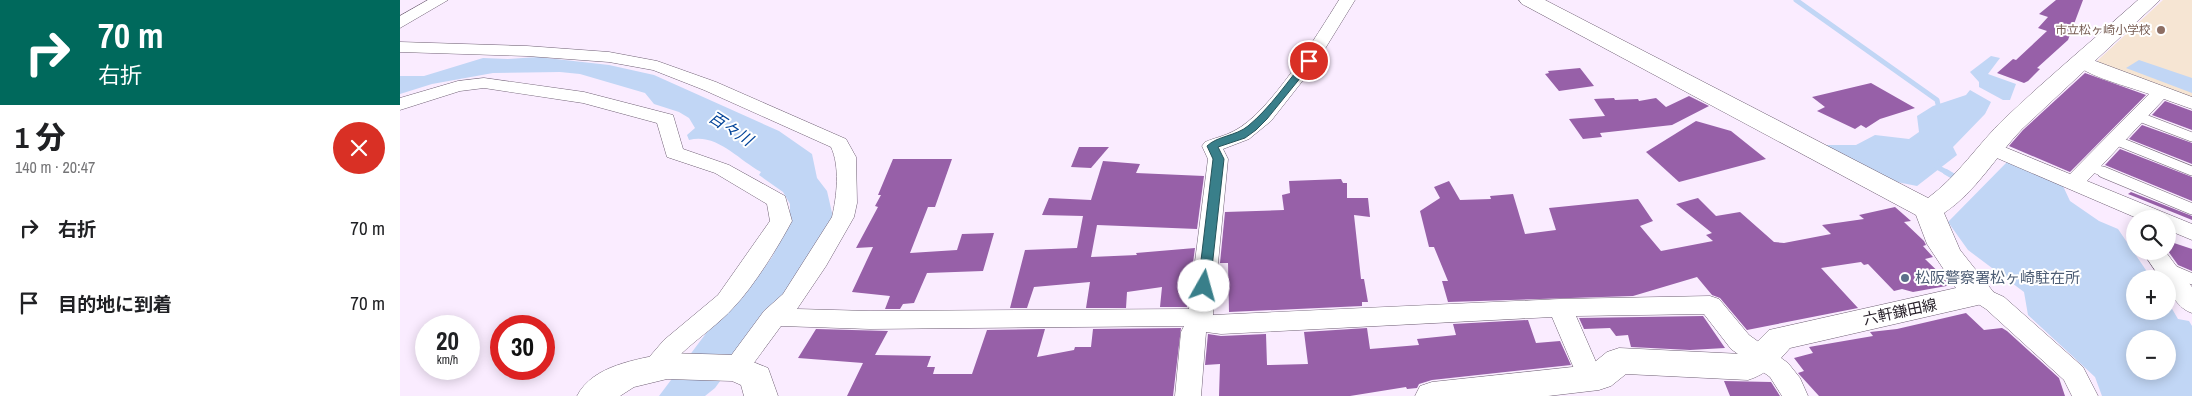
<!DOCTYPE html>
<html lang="ja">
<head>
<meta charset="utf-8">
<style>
  body { margin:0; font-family:"Archivo Narrow","Noto Sans JP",sans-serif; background:#f2f2f2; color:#202124; height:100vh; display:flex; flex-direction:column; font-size:19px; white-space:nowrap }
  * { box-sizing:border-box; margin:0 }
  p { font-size:16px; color:#757577 }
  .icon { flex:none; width:28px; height:28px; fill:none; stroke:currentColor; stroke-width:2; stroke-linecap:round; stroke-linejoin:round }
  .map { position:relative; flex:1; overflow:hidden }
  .drawer { display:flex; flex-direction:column; background:#fff; width:400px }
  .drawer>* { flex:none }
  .hud { background:#00695c; color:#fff; overflow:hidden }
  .tools { position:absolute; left:1726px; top:210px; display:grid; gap:10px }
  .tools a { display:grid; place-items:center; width:50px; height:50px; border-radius:50%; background:#fff; box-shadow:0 2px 12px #0003; font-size:25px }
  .speed { position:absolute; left:15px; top:315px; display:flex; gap:10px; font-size:25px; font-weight:700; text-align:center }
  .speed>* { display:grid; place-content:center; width:65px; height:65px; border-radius:50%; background:#fff; box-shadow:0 2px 12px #0003; line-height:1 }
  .speed small { font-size:12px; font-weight:400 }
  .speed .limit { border:8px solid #d22; background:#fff; color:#111 }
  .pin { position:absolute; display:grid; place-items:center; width:42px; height:42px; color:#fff; margin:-21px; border:2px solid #fff; border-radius:50%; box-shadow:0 1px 5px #0007 }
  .me { position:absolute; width:55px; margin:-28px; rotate:7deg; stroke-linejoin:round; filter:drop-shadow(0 0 4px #0008) }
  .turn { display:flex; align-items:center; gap:18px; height:105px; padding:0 15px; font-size:22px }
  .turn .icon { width:65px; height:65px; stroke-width:2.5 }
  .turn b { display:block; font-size:35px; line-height:42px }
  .round { display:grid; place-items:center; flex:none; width:52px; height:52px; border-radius:26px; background:#f2f2f2 }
  .headline { display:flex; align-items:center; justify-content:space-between; height:85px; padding:0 15px }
  h1 { font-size:30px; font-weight:800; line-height:38px }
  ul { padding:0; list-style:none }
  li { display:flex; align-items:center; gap:15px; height:75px; padding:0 15px }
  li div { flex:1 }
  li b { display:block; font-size:19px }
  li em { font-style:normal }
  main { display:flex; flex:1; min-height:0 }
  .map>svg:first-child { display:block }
  .education { fill:#f6e5d3 }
  .water { fill:#c1d6f5; fill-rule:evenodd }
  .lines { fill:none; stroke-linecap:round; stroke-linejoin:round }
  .stream-far1 { stroke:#c1d6f5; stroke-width:5 }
  .stream { stroke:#c1d6f5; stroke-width:6 }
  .building { fill:#9760a8 }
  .lane-far1-casing { stroke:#706175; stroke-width:10 }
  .lane-casing { stroke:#706175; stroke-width:12 }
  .street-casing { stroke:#706175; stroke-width:1 }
  .secondary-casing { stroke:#706175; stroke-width:1 }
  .lane-far1 { stroke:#fff; stroke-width:9 }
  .lane { stroke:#fff; stroke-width:11 }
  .street { fill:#fff; fill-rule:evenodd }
  .secondary { fill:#fff; fill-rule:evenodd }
  .route { fill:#397f8a; stroke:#25535a }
  .education-dot { fill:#8d6e63; stroke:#fff; stroke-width:2 }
  .service-dot { fill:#5c6f8a; stroke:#fff; stroke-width:2 }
  .labels { text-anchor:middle; stroke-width:4; stroke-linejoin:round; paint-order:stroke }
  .far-education-label { font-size:12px; fill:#785e54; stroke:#fff; text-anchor:end }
  .service-label { font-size:15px; fill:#4e5e75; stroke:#fff; text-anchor:start }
  .street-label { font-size:15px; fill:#28212a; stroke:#fff }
  .water-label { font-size:16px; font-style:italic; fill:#024398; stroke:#fff }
</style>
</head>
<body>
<main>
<section class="drawer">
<div class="hud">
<div class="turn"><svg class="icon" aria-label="right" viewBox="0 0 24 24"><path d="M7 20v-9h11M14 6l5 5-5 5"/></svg><div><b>70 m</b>右折</div></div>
</div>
<div class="headline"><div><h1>1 分</h1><p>140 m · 20:47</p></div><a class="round" style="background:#d93025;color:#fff"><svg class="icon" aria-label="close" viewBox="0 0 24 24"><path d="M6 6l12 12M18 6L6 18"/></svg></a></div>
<ul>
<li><svg class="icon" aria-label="right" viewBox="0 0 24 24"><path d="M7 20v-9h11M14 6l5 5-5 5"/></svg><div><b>右折</b></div><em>70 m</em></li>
<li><svg class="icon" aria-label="arrive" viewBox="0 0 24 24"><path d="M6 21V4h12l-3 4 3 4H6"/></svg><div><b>目的地に到着</b></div><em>70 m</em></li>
</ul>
</section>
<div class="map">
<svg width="1792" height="396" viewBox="0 0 1792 396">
  <rect width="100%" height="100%" fill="#faecff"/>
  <path class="education" d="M1763,0H1792V99L1707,68L1697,61Z"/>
  <g class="water">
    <path d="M1591,56L1600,58L1588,74L1616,84L1610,100H1603L1579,87V82L1570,72Z"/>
    <path d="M138,57L209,65L254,75L379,131L412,154L417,178L427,191L433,217L380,299L315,388L305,396H259L310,328L343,297L372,257L390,221V204L383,192L359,175L361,172C337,159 317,133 289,140L287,135L295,128L289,118L279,112L254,104L245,93L180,74L160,72L93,73L32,84L0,94V76H24L83,58L108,59Z"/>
    <path d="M1739,60L1792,78V93L1726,68Z"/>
    <path d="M1570,90L1591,102L1585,114L1553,147L1557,155L1517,186L1497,182L1420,145H1456L1475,135L1509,139L1519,132L1517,116L1533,106L1566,95Z"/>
    <path d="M1607,162L1663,186L1670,201L1699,221L1718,229L1752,279H1735V311H1768V302L1778,319L1789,321L1792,326V396H1702L1695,377L1628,315L1624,292L1568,250L1548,222ZM1735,339H1768V371H1735Z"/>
  </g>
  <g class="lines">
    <g class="stream-far1">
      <path d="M1396,0L1537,100L1539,109"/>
      <path d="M1538,162L1537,167L1548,173"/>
    </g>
    <path class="stream" d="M1546,172L1558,179"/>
  </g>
  <g class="building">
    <path d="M1656,0H1683L1668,40L1637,68L1640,69L1628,81L1624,83L1597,73L1613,59L1616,60L1647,31L1638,28L1648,17L1639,14Z"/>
    <path d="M1180,68L1194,86L1159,91L1145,74L1149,73L1148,71Z"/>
    <path d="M1685,73L1746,95L1670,172L1609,146L1623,130Z"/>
    <path d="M1471,83L1515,108L1480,119L1466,128L1461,125L1455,129L1417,111L1425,107L1412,97Z"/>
    <path d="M1289,96L1309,106L1272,125L1200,133L1202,137L1183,139L1169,119L1205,116L1194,99L1214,98L1215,100L1238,99L1239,101L1256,98L1266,107Z"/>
    <path d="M1765,101L1792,111V130L1752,115Z"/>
    <path d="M1296,121L1331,131L1366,159L1279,182L1246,152Z"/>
    <path d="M1742,125L1792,143V164L1729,139Z"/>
    <path d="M679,147H709L691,168L671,167Z"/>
    <path d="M1720,149L1792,177V201L1705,165Z"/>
    <path d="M493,159H552L535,207H528L510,253L557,250L562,234L594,233L583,271L527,273L514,303L503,304L500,309H485L490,296L452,292L473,247L456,248L478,207L475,206L481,195H478Z"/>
    <path d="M703,161L740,164L736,173L804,176L797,229L697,225L691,257L737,255L736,253L795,248L787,307H760L762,287L727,292L726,308H686L690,282L634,287L627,308H610L625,250L677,248L683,216L642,215L649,198L691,200Z"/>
    <path d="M941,179L943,183H947V198H968L970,217L954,215L961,279H964L968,302H962V306L829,312L828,263H820L825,212L884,210L882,195L890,193L889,181Z"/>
    <path d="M1049,181L1060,200L1091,199L1090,196L1113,194L1125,234L1156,230L1149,208L1238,199L1253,221L1240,226L1261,251L1313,241L1306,235L1312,233L1276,204L1298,198L1316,216L1340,212L1374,242L1384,243L1431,234L1422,225L1464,219L1459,215L1495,207L1511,221L1504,222L1524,241L1526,245L1523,246L1533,257L1525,259L1552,285L1513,292L1502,289L1494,291L1468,264L1464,265L1461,262L1421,268L1458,308L1347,330L1320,298L1312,295L1297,277L1233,296L1048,302L1042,281H1048L1034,247H1029L1020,211L1040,198L1034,187Z"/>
    <path d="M1731,192L1792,216V220L1728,194Z"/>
    <path d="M1768,241L1792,249V271L1778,265L1768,251Z"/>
    <path d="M1566,313L1584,330L1602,328L1607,331L1659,378L1665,396H1419L1398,373L1404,371L1394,358L1413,353L1409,347L1473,336L1470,332L1497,329Z"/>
    <path d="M1303,316L1325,348L1290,350L1231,347L1228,335L1216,336L1210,328L1184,329L1179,318Z"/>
    <path d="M1128,320L1136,343L1160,341L1171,365L1032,380L1019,384L1017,388L1007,389L1006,387L950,396H819L820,364L805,365L808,334L821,336L866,334L867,365L908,364L904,332L967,328L970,349L1019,345L1017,339L1056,335L1053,324Z"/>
    <path d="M781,328L773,396H447L463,363L398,358L416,329L488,331L475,355L531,356L527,367H535L533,374H572L587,330L645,329L637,357L674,350L675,347H691L693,329Z"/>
    <path d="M1324,381L1371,382L1380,396H1330Z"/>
  </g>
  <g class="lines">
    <g class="lane-far1-casing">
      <g id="lane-far1">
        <path d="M1737,116L1792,137"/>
        <path d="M1715,140L1792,171"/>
        <path d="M1689,166L1706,173"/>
      </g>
    </g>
    <g class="lane-casing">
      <g id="lane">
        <path d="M1703,172L1792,209"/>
        <path d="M1771,270L1792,279"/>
      </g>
    </g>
    <g class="street-casing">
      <g id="street">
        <path d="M28,0H48L0,28V16Z"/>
        <path d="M939,0H955L915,65L871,121L849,139L823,149L828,159L813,315L1160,299L1310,296L1319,299L1349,335L1388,363L1400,378L1408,396H1382L1370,377L1331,349L1304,314L1176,316L1203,378L1199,385L1190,388L1181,385L1152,317L821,334L806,332L801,396H775L781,332L784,326L470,329L381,326L345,375L336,378L327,375L323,368L327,361L364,311L383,294L432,217C437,196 440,166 431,147L304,90L253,70L209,62L127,56L0,52V42L127,46L209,52L257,61L316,82L446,139L456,157L457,203L454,217L426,266L397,309L470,311L789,309L808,159L802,146L805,142C814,138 825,136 834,131C870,113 917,35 939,0Z"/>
        <path d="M1682,56L1792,97V109L1764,99L1687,181L1792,224V240L1768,230V219H1739L1583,152L1580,148L1583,144H1597L1670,174L1749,94C1731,87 1683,76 1673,61L1676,57Z"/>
        <path d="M84,78L184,92L273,115L283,149L329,165L385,196L392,221C378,247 354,286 334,307C319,324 299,337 282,353C270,366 262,382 243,376L239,369L264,340L318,295L370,221L367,204L315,173L267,157L257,123L183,103L84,88L60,91L0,110V98L58,81Z"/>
        <path d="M1742,251H1765L1792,287V313C1779,309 1768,293 1768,279H1761Z"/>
        <path d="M1580,286L1604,297L1683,367L1698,396H1672L1664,380L1586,309L1572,300L1568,294L1572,288Z"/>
      </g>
    </g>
    <g class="secondary-casing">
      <g id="secondary">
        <path d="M1119,0H1145L1528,198C1558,176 1578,144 1604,119C1647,78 1693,40 1738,0H1760L1622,129C1596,156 1576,192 1544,213L1560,250L1595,294L1591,302L1390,348C1378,362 1367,374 1348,380L1226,374L1211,386L1199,390L1148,396H1015L1020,386L1032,382L1191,365L1207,352L1219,348L1342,354L1351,348L1369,330L1556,288L1527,244L1516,215L1122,4Z"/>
        <path d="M267,353L336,355L368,368L378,396H344L341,385L332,381L267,379L234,387L220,396H177C193,365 236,360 267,353Z"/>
      </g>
    </g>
    <use href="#lane-far1" class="lane-far1"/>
    <use href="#lane" class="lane"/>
    <use href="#street" class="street"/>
    <use href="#secondary" class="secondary"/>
  </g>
  <path class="route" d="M906,59L914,61L867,119L856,130L845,138L818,147L824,159L810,286L804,291L800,289L798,286L813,159L807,146C817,136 836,136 848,126C870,108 888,81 906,59Z"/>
  <circle class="education-dot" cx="1761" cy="30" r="5"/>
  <circle class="service-dot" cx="1505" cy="278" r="5"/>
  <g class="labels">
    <g class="far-education-label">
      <text x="1751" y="34">市立松ヶ崎小学校</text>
    </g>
    <g class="service-label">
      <text x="1515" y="283">松阪警察署松ヶ崎駐在所</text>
    </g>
    <g class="street-label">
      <text transform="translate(1500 312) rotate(-12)" y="5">六軒鎌田線</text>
    </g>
    <g class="water-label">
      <text transform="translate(331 128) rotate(33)" y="6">百々川</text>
    </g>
  </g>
</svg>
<div class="tools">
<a><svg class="icon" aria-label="search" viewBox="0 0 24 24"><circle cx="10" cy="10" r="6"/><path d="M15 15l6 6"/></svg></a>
<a>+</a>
<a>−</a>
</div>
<div class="speed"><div>20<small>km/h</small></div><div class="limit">30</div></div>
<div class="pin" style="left:909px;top:61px;background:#d93025"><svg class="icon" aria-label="arrive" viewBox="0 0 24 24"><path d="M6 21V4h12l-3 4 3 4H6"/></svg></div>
<svg class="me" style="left:804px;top:286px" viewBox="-20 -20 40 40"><circle r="19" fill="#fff"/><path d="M0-13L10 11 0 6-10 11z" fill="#397f8a"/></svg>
</div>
</main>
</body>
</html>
